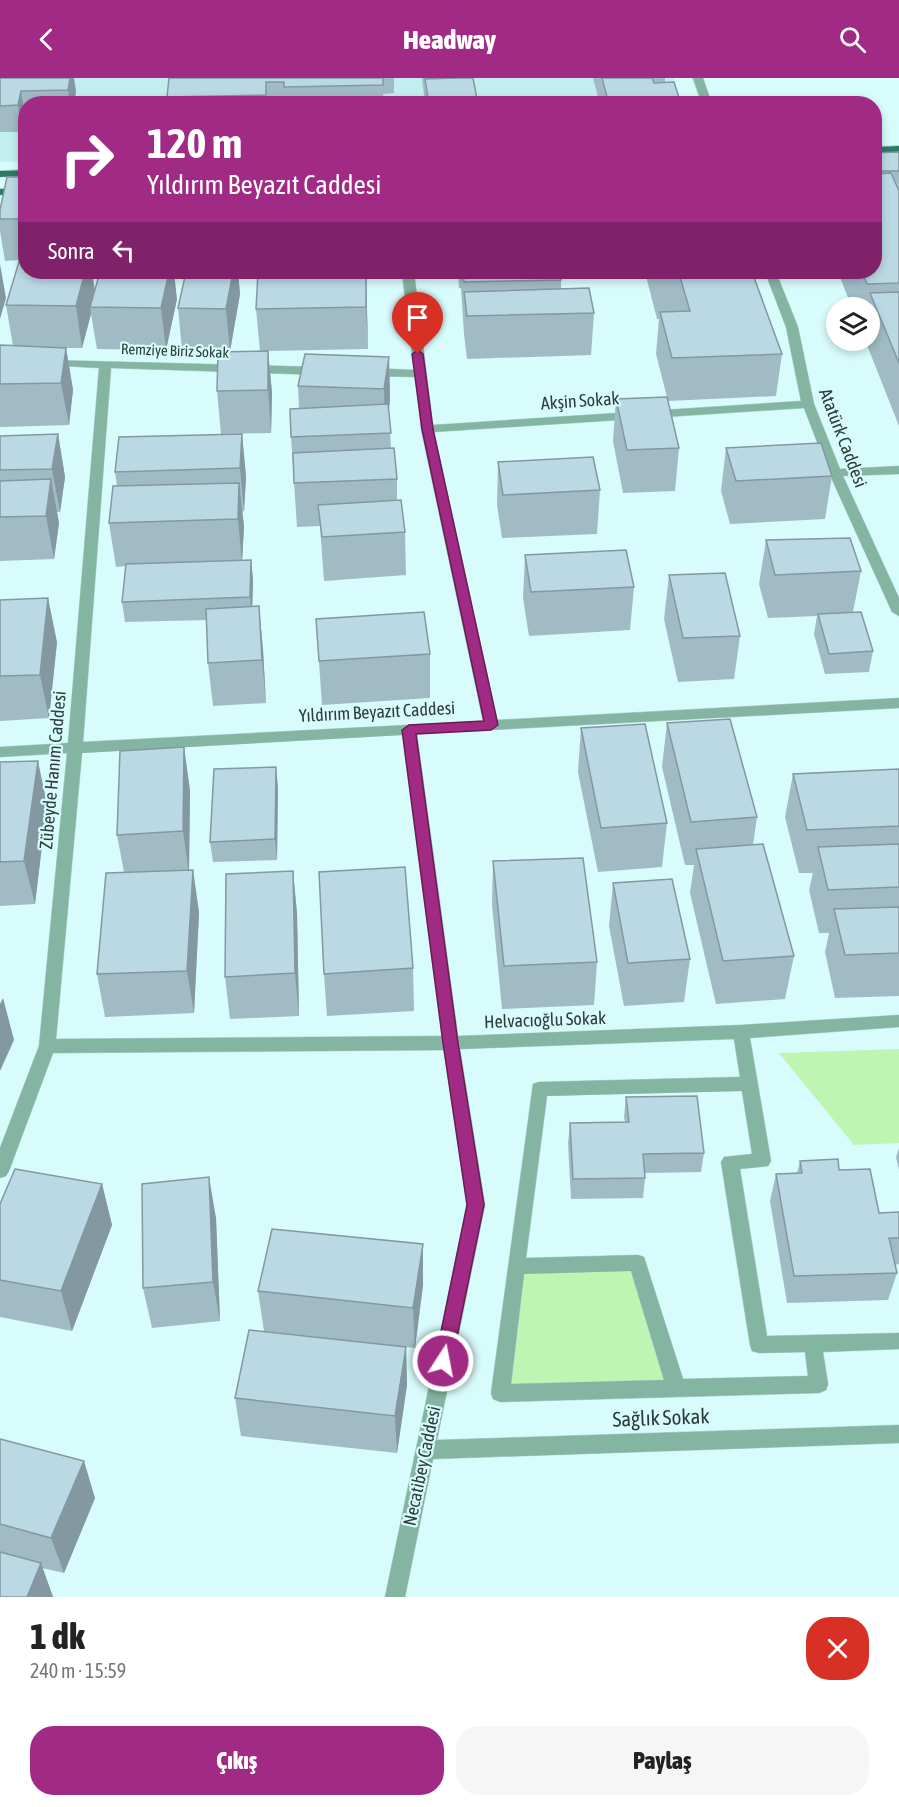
<!DOCTYPE html>
<html lang="tr">
<head>
<meta charset="utf-8">
<style>
  body { margin:0; font-family:"Asap Condensed",sans-serif; background:#f6f6f6; color:#222; height:100vh; display:flex; flex-direction:column; font-size:22px; white-space:nowrap }
  * { box-sizing:border-box; margin:0 }
  p { font-size:20px; color:#767676 }
  .icon { flex:none; width:33px; height:33px; fill:none; stroke:currentColor; stroke-width:2; stroke-linecap:round; stroke-linejoin:round }
  .map { position:relative; height:1519px; overflow:hidden }
  .sheet { display:flex; flex-direction:column; background:#fff; flex:1 }
  .sheet>* { flex:none }
  .guide { position:absolute; left:18px; top:18px; width:864px; height:183px; border-radius:24px; box-shadow:0 3px 9px #0003; background:#a12b84; color:#fff; overflow:hidden }
  .fabs { position:absolute; left:826px; top:219px; display:grid; gap:12px }
  .fabs a { display:grid; place-items:center; width:54px; height:54px; border-radius:50%; background:#fff; box-shadow:0 3px 9px #0003; font-size:30px }
  .pin { position:absolute; display:grid; place-items:center; width:51px; height:51px; color:#fff; margin:-62px -26px; border-radius:50% 50% 50% 0; rotate:-45deg; box-shadow:0 0 6px #0007 }
  .pin .icon { rotate:45deg }
  .me { position:absolute; width:66px; margin:-33px; rotate:11deg; stroke-linejoin:round; filter:drop-shadow(0 0 4px #0008) }
  .turn { display:flex; align-items:center; gap:21px; height:126px; padding:0 30px; font-size:27px }
  .turn .icon { width:78px; height:78px; stroke-width:2.5 }
  .turn b { display:block; font-size:42px; line-height:51px }
  .then { display:flex; align-items:center; height:57px; padding:0 30px; background:#0003; gap:12px; font-size:22px }
  .round { display:grid; place-items:center; flex:none; width:63px; height:63px; border-radius:24px; background:#f6f6f6 }
  .summary { display:flex; align-items:center; justify-content:space-between; height:102px; padding:0 30px }
  h1 { font-size:36px; font-weight:800; line-height:45px }
  .primary-button { display:flex; gap:12px; margin-top:auto; padding:12px 30px }
  .primary-button a { flex:1; height:69px; border-radius:24px; background:#a12b84; color:#fff; font-size:24px; font-weight:800; line-height:69px; text-align:center }
  .primary-button a+a { background:#f6f6f6; color:#222 }
  header { display:flex; justify-content:space-between; align-items:center; height:78px; padding:0 30px; background:#a12b84; color:#fff; font-size:27px; font-weight:800 }
  .map>svg:first-child { display:block }
  .built { fill:#c3eeef }
  .green { fill:#bef5b2 }
  .lines { fill:none; stroke-linecap:round; stroke-linejoin:round }
  .minor-casing { stroke:#b6d5d5; stroke-width:1 }
  .major-casing { stroke:#b6d5d5; stroke-width:1 }
  .minor { fill:#84b5a2; fill-rule:evenodd }
  .major { fill:#2b7b62; fill-rule:evenodd }
  .wall { fill:#a1bbc5 }
  .shaded-wall { fill:#8398a0 }
  .building { fill:#bbd9e5; stroke:#8398a0; stroke-width:1.5 }
  .route { fill:#a12b84; stroke:#691c56; stroke-width:1.5 }
  .labels { text-anchor:middle; stroke-width:4.5; stroke-linejoin:round; paint-order:stroke }
  .far-street-label { font-size:15px; fill:#2f3c3c; stroke:#d8fbfb }
  .street-label { font-size:18px; fill:#2f3c3c; stroke:#d8fbfb }
  .near-street-label { font-size:21px; fill:#2f3c3c; stroke:#d8fbfb }
</style>
</head>
<body>
<header><svg class="icon" aria-label="back" viewBox="0 0 24 24"><path d="M15 5l-7 7 7 7"/></svg>Headway<svg class="icon" aria-label="search" viewBox="0 0 24 24"><circle cx="10" cy="10" r="6"/><path d="M15 15l6 6"/></svg></header>
<div class="map">
<svg width="899" height="1519" viewBox="0 0 899 1519">
  <rect width="100%" height="100%" fill="#d8fbfb"/>
  <path class="built" d="M0,0H674L681,25L26,26L25,83L0,84Z"/>
  <g class="green">
    <path d="M899,971V1065L854,1067L779,975Z"/>
    <path d="M638,1185L676,1310L500,1315L517,1188Z"/>
  </g>
  <g class="lines">
    <g class="minor-casing">
      <g id="minor">
        <path d="M693,0H703L712,26H702Z"/>
        <path d="M402,194H414L433,347L801,323L786,249L765,194H776L798,249L814,326L840,391L899,388V396L843,398L899,520V538L892,534L829,395L804,330L434,354L497,642L899,620V630L417,656L458,958L741,947L899,937V949L750,960L771,1083L768,1088L740,1091L767,1258L899,1255V1271L823,1274L828,1306L826,1312L819,1315L500,1324L493,1321L491,1315L533,1006L539,1004L740,999L734,961L460,971L485,1127L437,1362L899,1347V1365L433,1381L405,1519H385L467,1127L444,972L53,975L9,1093L6,1098L0,1100V1070L39,968L67,675L0,679V669L68,665L99,290L44,287V283L48,282L321,289L327,293L321,297L111,290L83,664L483,643L421,351L415,299L369,298L363,294L369,290L414,292ZM403,657L442,958L56,961L82,675ZM742,1013L752,1076L724,1079L721,1084L750,1267L752,1273L759,1275L805,1274L808,1298L683,1301L644,1179L638,1177L526,1180L547,1018ZM631,1193L664,1302L511,1306L524,1196Z"/>
      </g>
    </g>
    <g class="major-casing">
      <g id="major">
        <path d="M899,68V74L874,75V69Z"/>
        <path d="M26,92V98L0,99V93Z"/>
        <path d="M26,110V116L0,117V111Z"/>
      </g>
    </g>
    <use href="#minor" class="minor"/>
    <use href="#major" class="major"/>
  </g>
  <g class="wall">
    <path d="M0,0L76,13L74,25L100,26H26V39L22,54H0Z"/>
    <path d="M169,0H394V15L383,16L384,26H168L167,19Z"/>
    <path d="M422,0H473L478,26H425Z"/>
    <path d="M593,0H665V5L681,26H600Z"/>
    <path d="M26,48V83H25L22,64Z"/>
    <path d="M899,74V348L865,262H870V230H852L838,194H874V75Z"/>
    <path d="M26,99V194L95,212L177,221L166,272L97,271L91,236L82,270H66L73,312L69,347L0,349V267L13,268L6,227L20,182L5,183L0,153V129V131Z"/>
    <path d="M186,194H238L240,216L230,273L182,272L178,230Z"/>
    <path d="M366,194L368,271L268,273L272,315L271,355L221,356L217,313L260,273L256,231Z"/>
    <path d="M458,194H560L561,202V211L594,235L591,277L467,281L464,256L461,210H459Z"/>
    <path d="M645,194H752L782,276L776,318L668,323L656,276L659,241H657Z"/>
    <path d="M389,279L390,322L389,332L391,370L397,401V422L405,454L406,497L324,503L320,448L297,449L291,359L299,330L298,308Z"/>
    <path d="M616,321L679,370L675,413L623,415L613,363Z"/>
    <path d="M58,356L65,399L60,434H57L59,445L54,481L0,483V358Z"/>
    <path d="M242,356L246,399L244,433L242,434L244,448L242,482H251L253,502L252,528H259L263,572L266,625L213,628L208,585L207,542L125,544L122,524L126,488L116,489L109,445L117,408L115,394Z"/>
    <path d="M726,370L832,398L825,441L730,446L721,413Z"/>
    <path d="M498,384L600,412L597,456L502,460L497,427Z"/>
    <path d="M766,462L861,493L853,534L873,573L869,594L825,596L814,556L817,538L768,540L759,506Z"/>
    <path d="M525,477L634,509L630,552L529,558L523,520Z"/>
    <path d="M669,497L740,558L734,601L678,604L664,541Z"/>
    <path d="M0,522L57,564L49,640L0,643Z"/>
    <path d="M316,541L430,576V620L322,627Z"/>
    <path d="M667,645L757,739L753,767L794,878L785,921L716,926L690,815L694,787H685L662,689Z"/>
    <path d="M581,650L667,745L662,789L598,794L578,694Z"/>
    <path d="M184,669L190,713L189,792H193L199,835L194,935L105,939L97,896L124,794L117,757Z"/>
    <path d="M0,684L47,726L35,826L0,828Z"/>
    <path d="M899,691V918L835,920L825,874L829,855H819L809,812L813,795H799L785,739L793,696Z"/>
    <path d="M278,709L277,782L213,784L210,764Z"/>
    <path d="M493,783L597,884L594,927L502,931L492,827Z"/>
    <path d="M293,793L297,836L299,938L230,941L225,899Z"/>
    <path d="M613,805L690,881L684,924L624,928L609,848Z"/>
    <path d="M413,890L414,933L327,938L324,896Z"/>
    <path d="M626,1019L704,1075L701,1094L645,1095V1100L643,1120L571,1121L568,1065L570,1045L625,1044L624,1039Z"/>
    <path d="M899,1070V1092L896,1079Z"/>
    <path d="M800,1083L839,1092L879,1135L899,1134V1186L895,1187L897,1195L888,1222L787,1225L770,1123L776,1096L797,1095Z"/>
    <path d="M102,1106L112,1147L72,1253L0,1239V1126Z"/>
    <path d="M216,1140L220,1243L152,1250L143,1210Z"/>
    <path d="M423,1207L415,1270L264,1253L258,1213Z"/>
    <path d="M406,1269L407,1307L397,1375L241,1358L235,1320Z"/>
    <path d="M0,1361L95,1420L64,1495L42,1490L53,1519H0Z"/>
  </g>
  <g class="shaded-wall">
    <path d="M70,0H74L76,13L74,26H70L68,12Z"/>
    <path d="M21,13L25,39L22,54L18,27Z"/>
    <path d="M0,186L6,220L0,241Z"/>
    <path d="M85,194H92L96,219L90,229L91,236L82,270L76,228Z"/>
    <path d="M169,194H174L177,221L166,272L161,230Z"/>
    <path d="M233,194H238L240,216L230,273L226,231Z"/>
    <path d="M366,194L368,271L366,229Z"/>
    <path d="M66,270L73,312L69,347L61,305Z"/>
    <path d="M268,273L272,315L271,355L268,312Z"/>
    <path d="M389,279L390,322L385,354L384,311Z"/>
    <path d="M58,356L65,399L60,434L52,391Z"/>
    <path d="M242,356L246,399L244,433L240,390Z"/>
    <path d="M51,401L59,445L54,481L46,438Z"/>
    <path d="M239,405L244,448L242,485L238,441Z"/>
    <path d="M251,482L253,502L252,540L250,519Z"/>
    <path d="M48,520L57,564L49,640L40,597Z"/>
    <path d="M259,528L263,572L266,625L262,582Z"/>
    <path d="M184,669L190,713L189,796L183,753Z"/>
    <path d="M38,683L47,726L35,826L24,783Z"/>
    <path d="M276,689L278,709L277,782L275,761Z"/>
    <path d="M193,792L199,835L194,935L187,893Z"/>
    <path d="M293,793L297,836L299,938L295,895Z"/>
    <path d="M3,920L14,962L0,993V926Z"/>
    <path d="M209,1099L216,1140L220,1243L213,1204Z"/>
    <path d="M102,1106L112,1147L72,1253L61,1213Z"/>
    <path d="M423,1166V1207L415,1270L413,1230Z"/>
    <path d="M406,1269L407,1307L397,1375L395,1338Z"/>
    <path d="M84,1383L95,1420L64,1495L51,1460Z"/>
    <path d="M41,1485L53,1519H27Z"/>
  </g>
  <g class="building">
    <path d="M0,0H70L68,12L21,13L18,27L0,28Z"/>
    <path d="M169,0H383V7L284,9V4H266V17L167,19Z"/>
    <path d="M457,0H473L478,26H429L425,1Z"/>
    <path d="M602,0H652L654,5L674,4L681,26H609Z"/>
    <path d="M100,25V26H48Z"/>
    <path d="M26,48V64H22Z"/>
    <path d="M899,74V93H878L874,84V75Z"/>
    <path d="M891,95L899,113V205L867,206L862,194H874V96Z"/>
    <path d="M7,99H26V141H0V132Z"/>
    <path d="M21,177H26V194H85L76,228L6,227Z"/>
    <path d="M100,194H169L161,230L90,229Z"/>
    <path d="M186,194H233L226,231L178,230Z"/>
    <path d="M258,194H366V229L256,231Z"/>
    <path d="M463,194H560L561,202L464,204Z"/>
    <path d="M659,194H752L782,276L672,280L660,234L690,233L680,199H661Z"/>
    <path d="M589,210L594,235L467,238L464,214Z"/>
    <path d="M899,214V285L870,215Z"/>
    <path d="M0,267L66,270L61,305L0,306Z"/>
    <path d="M268,273V312L217,313L218,274Z"/>
    <path d="M305,276L389,279L384,311L298,308Z"/>
    <path d="M667,319L679,370L627,372L616,321Z"/>
    <path d="M388,326L391,355L291,359L290,331Z"/>
    <path d="M58,356L52,391L0,392V358Z"/>
    <path d="M242,356L240,390L115,394L119,359Z"/>
    <path d="M821,365L832,398L736,403L726,370Z"/>
    <path d="M394,370L397,401L294,405L293,375Z"/>
    <path d="M593,379L600,412L503,417L498,384Z"/>
    <path d="M51,401L46,438L0,439V403Z"/>
    <path d="M239,405L238,441L109,445L113,408Z"/>
    <path d="M401,422L405,454L322,459L318,427Z"/>
    <path d="M850,460L861,493L775,497L766,462Z"/>
    <path d="M626,472L634,509L531,514L525,477Z"/>
    <path d="M251,482L250,519L122,524L126,486Z"/>
    <path d="M725,495L740,558L683,560L669,497Z"/>
    <path d="M48,520L40,597L0,598V522Z"/>
    <path d="M259,528L262,582L208,585L206,531Z"/>
    <path d="M424,534L430,576L319,583L316,541Z"/>
    <path d="M861,534L873,573L829,576L818,536Z"/>
    <path d="M730,641L757,739L691,744L667,645Z"/>
    <path d="M645,646L667,745L601,750L581,650Z"/>
    <path d="M184,669L183,753L117,757L120,673Z"/>
    <path d="M38,683L24,783L0,784V684Z"/>
    <path d="M276,689L275,761L210,764L214,691Z"/>
    <path d="M899,691V748L807,752L793,696Z"/>
    <path d="M763,766L794,878L723,883L696,771Z"/>
    <path d="M899,766V809L828,812L818,769Z"/>
    <path d="M583,780L597,884L504,888L493,783Z"/>
    <path d="M405,789L413,890L324,896L319,794Z"/>
    <path d="M193,792L187,893L97,896L106,795Z"/>
    <path d="M293,793L295,895L225,899L226,796Z"/>
    <path d="M672,801L690,881L628,885L613,805Z"/>
    <path d="M899,829V875L845,877L834,831Z"/>
    <path d="M697,1018L704,1075L643,1076L645,1100L573,1101L570,1045L629,1044L626,1019Z"/>
    <path d="M838,1081L839,1092L870,1091L879,1135L899,1134V1160H889L897,1195L794,1198L776,1096L802,1095L800,1083Z"/>
    <path d="M15,1091L102,1106L61,1213L0,1202V1126Z"/>
    <path d="M209,1099L213,1204L143,1210L142,1106Z"/>
    <path d="M272,1151L423,1166L413,1230L258,1213Z"/>
    <path d="M249,1252L406,1269L395,1338L235,1320Z"/>
    <path d="M0,1361L84,1383L51,1460L0,1446Z"/>
    <path d="M0,1474L41,1485L27,1519H0Z"/>
  </g>
  <path class="route" d="M418,272L423,276L433,351L498,647L491,652L416,656L458,965L484,1127L452,1283L449,1289L443,1291L437,1289L435,1283L467,1127L443,965L402,652L409,647L484,643L422,351L412,276Z"/>
  <g class="labels">
    <g class="far-street-label">
      <text transform="translate(175 273) rotate(2)" y="5">Remziye Biriz Sokak</text>
    </g>
    <g class="street-label">
      <text transform="translate(580 323) rotate(-4)" y="6">Akşin Sokak</text>
      <text transform="translate(843 360) rotate(69)" y="6">Atatürk Caddesi</text>
      <text transform="translate(377 634) rotate(-3)" y="6">Yıldırım Beyazıt Caddesi</text>
      <text transform="translate(53 692) rotate(-85)" y="6">Zübeyde Hanım Caddesi</text>
      <text transform="translate(545 942) rotate(-2)" y="6">Helvacıoğlu Sokak</text>
      <text transform="translate(422 1388) rotate(-78)" y="6">Necatibey Caddesi</text>
    </g>
    <g class="near-street-label">
      <text transform="translate(661 1340) rotate(-2)" y="7">Sağlık Sokak</text>
    </g>
  </g>
</svg>
<div class="fabs">
<a><svg class="icon" aria-label="layers" viewBox="0 0 24 24"><path d="M12 4l9 5-9 5-9-5zM3 14l9 5 9-5"/></svg></a>
</div>
<div class="pin" style="left:418px;top:276px;background:#d93025"><svg class="icon" aria-label="arrive" viewBox="0 0 24 24"><path d="M6 21V4h12l-3 4 3 4H6"/></svg></div>
<svg class="me" style="left:443px;top:1283px" viewBox="-20 -20 40 40"><circle r="17" fill="#a12b84" stroke="#fff" stroke-width="3"/><path d="M0-11L8 9 0 5-8 9z" fill="#fff"/></svg>
<div class="guide">
<div class="turn"><svg class="icon" aria-label="right" viewBox="0 0 24 24"><path d="M7 20v-9h11M14 6l5 5-5 5"/></svg><div><b>120 m</b>Yıldırım Beyazıt Caddesi</div></div>
<div class="then">Sonra<svg class="icon" aria-label="left" viewBox="0 0 24 24"><path d="M17 20v-9H6M10 6l-5 5 5 5"/></svg></div>
</div>
</div>
<section class="sheet">
<div class="summary"><div><h1>1 dk</h1><p>240 m · 15:59</p></div><a class="round" style="background:#d93025;color:#fff"><svg class="icon" aria-label="close" viewBox="0 0 24 24"><path d="M6 6l12 12M18 6L6 18"/></svg></a></div>
<div class="primary-button"><a>Çıkış</a><a>Paylaş</a></div>
</section>
</body>
</html>
